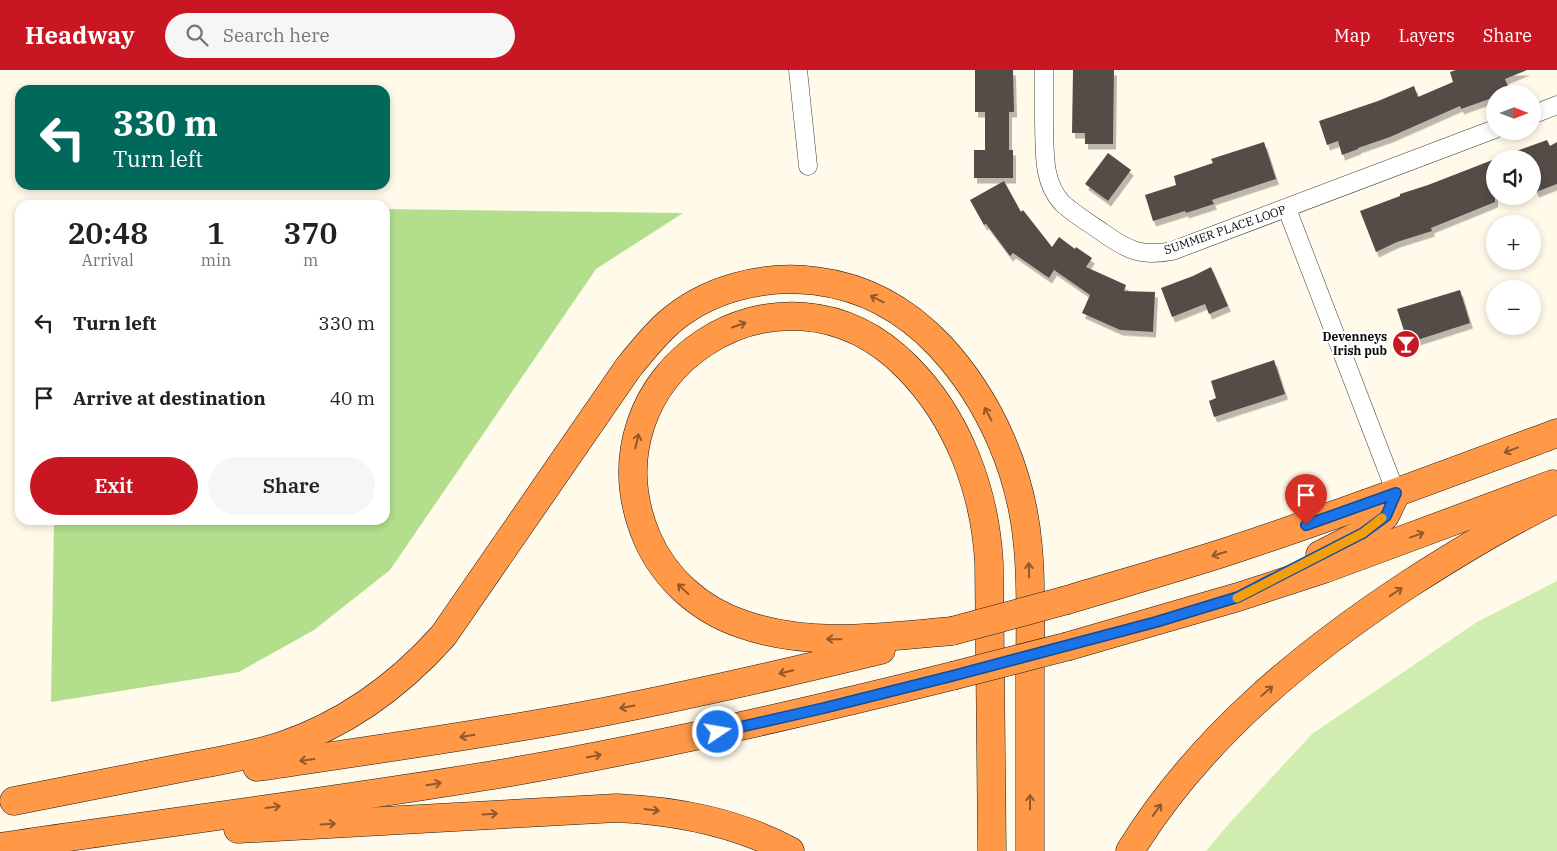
<!DOCTYPE html>
<html lang="en">
<head>
<meta charset="utf-8">
<style>
  body { margin:0; font-family:"IBM Plex Serif",serif; background:#f6f6f6; color:#222; height:100vh; display:flex; flex-direction:column; font-size:19px; white-space:nowrap }
  * { box-sizing:border-box; margin:0 }
  p { font-size:16px; color:#767676 }
  .icon { flex:none; width:28px; height:28px; fill:none; stroke:currentColor; stroke-width:2; stroke-linecap:round; stroke-linejoin:round }
  .map { position:relative; flex:1; overflow:hidden }
  .side { position:absolute; left:15px; top:130px; width:375px; height:325px; display:flex; flex-direction:column; background:#fff; border-radius:15px; box-shadow:0 2px 8px #0003 }
  .side>* { flex:none }
  .hud { position:absolute; left:15px; top:15px; width:375px; height:105px; border-radius:15px; box-shadow:0 2px 8px #0003; background:#00695c; color:#fff; overflow:hidden }
  .needle { width:32px; rotate:90deg }
  .buttons { position:absolute; left:1486px; top:15px; display:grid; gap:10px }
  .buttons a { display:grid; place-items:center; width:55px; height:55px; border-radius:50%; background:#fff; box-shadow:0 2px 8px #0003; font-size:25px }
  .pin { position:absolute; display:grid; place-items:center; width:42px; height:42px; color:#fff; margin:-51px -21px; border-radius:50% 50% 50% 0; rotate:-45deg; box-shadow:0 0 5px #0007 }
  .pin .icon { rotate:45deg }
  .me { position:absolute; width:55px; margin:-28px; rotate:78deg; stroke-linejoin:round; filter:drop-shadow(0 0 4px #0008) }
  .turn { display:flex; align-items:center; gap:18px; height:105px; padding:0 15px; font-size:22px }
  .turn .icon { width:65px; height:65px; stroke-width:2.5 }
  .turn b { display:block; font-size:35px; line-height:42px }
  .eta { display:flex; justify-content:space-evenly; align-items:center; height:85px; text-align:center }
  .eta b { font-size:30px; font-weight:600; line-height:35px }
  .action { display:flex; gap:10px; margin-top:auto; padding:10px 15px }
  .action a { flex:1; height:58px; border-radius:30px; background:#c81622; color:#fff; font-size:20px; font-weight:600; line-height:58px; text-align:center }
  .action a+a { background:#f6f6f6; color:#222 }
  ul { padding:0; list-style:none }
  li { display:flex; align-items:center; gap:15px; height:75px; padding:0 15px }
  li div { flex:1 }
  li b { display:block; font-size:19px }
  li em { font-style:normal }
  header { display:flex; align-items:center; gap:30px; box-sizing:border-box; height:70px; padding:0 25px; background:#c81622; color:#fff }
  header strong { font-size:24px }
  nav { display:flex; gap:28px; margin-inline-start:auto; font-size:18px }
  .search { width:350px; height:45px; background:#f6f6f6; display:flex; align-items:center; gap:12px; box-sizing:border-box; padding:0 18px; border-radius:28px; color:#767676; font-size:19px }
  .map>svg:first-child { display:block }
  .green { fill:#d0edaf }
  .forest { fill:#b3df8d }
  .building { fill:#554c46; filter:url(#shadow) }
  .lines { fill:none; stroke-linecap:round; stroke-linejoin:round }
  .street-casing { stroke:#3e3e3e; stroke-width:19 }
  .highway-casing { stroke:#1c1c1c; stroke-width:29 }
  .street { stroke:#fff; stroke-width:18 }
  .highway { stroke:#ff9847; stroke-width:28 }
  .highway-bridge-casing { stroke:#1c1c1c; stroke-width:29; stroke-linecap:butt }
  .highway-bridge { stroke:#ff9847; stroke-width:28 }
  .oneway { stroke:#91592c }
  .route-casing { stroke:#114b97; stroke-width:12 }
  .route { stroke:#1a73e8; stroke-width:9 }
  .slow { stroke:#f59e0b; stroke-width:9 }
  .labels { text-anchor:middle; stroke-width:5; stroke-linejoin:round; paint-order:stroke }
  .street-label { font-size:12px; fill:#0b0b0b; stroke:#fff }
  .poi-label { font-size:12px; font-weight:bold; fill:#0b0b0b; stroke:#fff; text-anchor:end }
</style>
</head>
<body>
<header>
<strong>Headway</strong>
<div class="search"><svg class="icon" aria-label="search" viewBox="0 0 24 24"><circle cx="10" cy="10" r="6"/><path d="M15 15l6 6"/></svg>Search here</div>
<nav><a>Map</a><a>Layers</a><a>Share</a></nav>
</header>
<div class="map">
<svg width="1557" height="781" viewBox="0 0 1557 781">
  <defs>
    <filter id="shadow"><feDropShadow dx="3" dy="5.5" stdDeviation="0" flood-color="#0004"/></filter>
  </defs>
  <rect width="100%" height="100%" fill="#fffae9"/>
  <path class="green" d="M1557,511V781H1206L1226,757L1312,664L1477,552Z"/>
  <path class="forest" d="M385,139L683,143L596,199L390,500L314,560L239,602L51,632L54,450H385Z"/>
  <g class="building">
    <path d="M975,0H1013L1014,42H1009V80H1013V108H974V80H985V42H975Z"/>
    <path d="M1073,0H1114L1113,74H1085V63H1072Z"/>
    <path d="M1456,0H1527L1505,9L1510,21L1503,24H1495V27L1461,39L1460,36L1390,67L1358,78V79L1342,85L1338,71L1327,75L1319,51L1378,31L1414,16L1418,27L1453,12L1450,2Z"/>
    <path d="M1547,70L1550,76L1557,72V114L1536,122L1532,112V89H1500V87Z"/>
    <path d="M1264,72L1276,109L1212,130L1214,134L1186,143L1185,141L1153,151L1145,125L1176,115L1174,106L1213,93L1211,89Z"/>
    <path d="M1108,83L1131,100L1108,131L1085,114Z"/>
    <path d="M1495,89V132L1431,158L1432,161L1397,172L1376,182L1360,141L1400,126V124L1428,115Z"/>
    <path d="M1004,111L1021,142L1023,140L1052,177L1059,167L1075,179L1076,177L1092,188L1086,197L1126,215L1124,221L1155,222L1153,262L1120,260L1082,243L1090,225L1054,200L1049,208L1013,183L1010,186L986,154L984,155L970,130Z"/>
    <path d="M1211,197L1228,236L1209,244L1205,234L1172,247L1161,218L1193,206Z"/>
    <path d="M1460,220L1470,253L1408,273L1397,239Z"/>
    <path d="M1274,290L1285,324L1214,347L1209,331L1216,328L1211,311Z"/>
  </g>
  <g class="lines">
    <g class="street-casing">
      <g id="street">
        <path d="M798,0L808,96"/>
        <path d="M1044,0C1044,18 1044,36 1044,53C1045,81 1042,111 1062,133C1074,144 1089,153 1102,162C1127,180 1141,187 1172,181L1495,59"/>
        <path d="M1532,45L1557,35"/>
        <path d="M1287,139L1396,423"/>
      </g>
    </g>
    <g class="highway-casing">
      <g id="highway">
        <path d="M1320,485L1363,463L1385,446L1396,423"/>
        <path d="M1067,530C1120,514 1173,499 1226,482C1338,445 1447,404 1557,363"/>
        <path d="M952,561C882,567 810,578 742,554C700,540 665,509 647,468C578,304 781,169 907,297C958,348 985,421 989,493L992,781"/>
        <path d="M1069,576L1238,527L1324,499L1553,414"/>
        <path d="M257,697C366,681 474,666 582,646C682,627 782,604 881,580"/>
        <path d="M14,731C65,721 116,711 166,701C205,693 244,688 281,676C344,655 399,615 443,566L628,298C640,283 652,268 666,255C705,219 764,204 816,211C865,217 906,240 940,276C990,330 1022,403 1028,477C1032,518 1030,561 1030,602C1030,662 1030,721 1030,781"/>
        <path d="M238,759L617,738C678,741 736,752 790,781"/>
        <path d="M0,777C168,752 338,731 505,703C656,677 804,643 952,606"/>
        <path d="M1130,781C1199,669 1301,585 1409,514C1457,483 1506,453 1557,429"/>
      </g>
    </g>
    <use href="#street" class="street"/>
    <use href="#highway" class="highway"/>
    <g class="highway-bridge-casing">
      <g id="highway-bridge">
        <path d="M952,561L1067,530"/>
        <path d="M952,606L1069,576"/>
      </g>
    </g>
    <use href="#highway-bridge" class="highway-bridge"/>
  </g>
  <defs><path id="oneway-shaft" d="M-6 0H5M1.5-3L5.5 0L1.5 3" fill="none" stroke-width="1.6" stroke-linecap="round" stroke-linejoin="round" transform="scale(1.25)"/></defs>
  <g class="oneway">
    <use href="#oneway-shaft" transform="translate(877 229) rotate(-153)"/>
    <use href="#oneway-shaft" transform="translate(739 255) rotate(-19)"/>
    <use href="#oneway-shaft" transform="translate(988 344) rotate(-118)"/>
    <use href="#oneway-shaft" transform="translate(637 371) rotate(-77)"/>
    <use href="#oneway-shaft" transform="translate(1511 380) rotate(159)"/>
    <use href="#oneway-shaft" transform="translate(1417 465) rotate(-20)"/>
    <use href="#oneway-shaft" transform="translate(1219 484) rotate(163)"/>
    <use href="#oneway-shaft" transform="translate(1029 500) rotate(-91)"/>
    <use href="#oneway-shaft" transform="translate(683 519) rotate(-137)"/>
    <use href="#oneway-shaft" transform="translate(1396 522) rotate(-34)"/>
    <use href="#oneway-shaft" transform="translate(834 569) rotate(-179)"/>
    <use href="#oneway-shaft" transform="translate(786 602) rotate(167)"/>
    <use href="#oneway-shaft" transform="translate(1267 621) rotate(-41)"/>
    <use href="#oneway-shaft" transform="translate(627 637) rotate(169)"/>
    <use href="#oneway-shaft" transform="translate(467 666) rotate(171)"/>
    <use href="#oneway-shaft" transform="translate(594 686) rotate(-11)"/>
    <use href="#oneway-shaft" transform="translate(307 690) rotate(172)"/>
    <use href="#oneway-shaft" transform="translate(434 714) rotate(-9)"/>
    <use href="#oneway-shaft" transform="translate(1030 732) rotate(-90)"/>
    <use href="#oneway-shaft" transform="translate(273 737) rotate(-8)"/>
    <use href="#oneway-shaft" transform="translate(652 740) rotate(7)"/>
    <use href="#oneway-shaft" transform="translate(1157 740) rotate(-54)"/>
    <use href="#oneway-shaft" transform="translate(490 744) rotate(-3)"/>
    <use href="#oneway-shaft" transform="translate(328 754) rotate(-3)"/>
  </g>
  <g class="lines">
    <g class="route-casing">
      <path id="route" d="M718,662L824,638L952,606L1156,552L1238,527L1363,463L1386,446L1396,423L1306,455"/>
    </g>
    <use href="#route" class="route"/>
    <path class="slow" d="M1237,528L1363,463L1382,448"/>
  </g>
  <defs>
    <g id="bar-disc" transform="scale(1.4375)"><circle r="9.5" fill="#c81622" stroke="#fff"/><path d="M-6-5H6L.8 .8V4.5H3.5V6h-7V4.5H-.8V.8Z" fill="#fff"/></g>
  </defs>
  <g fill-rule="evenodd">
    <use href="#bar-disc" x="1406" y="274"/>
  </g>
  <g class="labels">
    <g class="street-label">
      <text transform="translate(1225 160) rotate(-19)" y="4">SUMMER PLACE LOOP</text>
    </g>
    <g class="poi-label">
      <text x="1387" y="271">Devenneys<tspan x="1387" dy="14">Irish pub</tspan></text>
    </g>
  </g>
</svg>
<div class="buttons">
<a><svg class="needle" viewBox="-14 -14 28 28"><path d="M0-13l5 13h-10z" fill="#e53935"/><path d="M0 13l5-13h-10z" fill="#767676"/></svg></a>
<a><svg class="icon" aria-label="sound" viewBox="0 0 24 24"><path d="M4 9h4l5-4v14l-5-4H4zM17 9q2 3 0 6"/></svg></a>
<a>+</a>
<a>−</a>
</div>
<div class="pin" style="left:1306px;top:455px;background:#d93025"><svg class="icon" aria-label="arrive" viewBox="0 0 24 24"><path d="M6 21V4h12l-3 4 3 4H6"/></svg></div>
<svg class="me" style="left:718px;top:662px" viewBox="-20 -20 40 40"><circle r="17" fill="#1a73e8" stroke="#fff" stroke-width="3"/><path d="M0-11L8 9 0 5-8 9z" fill="#fff"/></svg>
<div class="hud">
<div class="turn"><svg class="icon" aria-label="left" viewBox="0 0 24 24"><path d="M17 20v-9H6M10 6l-5 5 5 5"/></svg><div><b>330 m</b>Turn left</div></div>
</div>
<section class="side">
<div class="eta">
<div><b>20:48</b><p>Arrival</p></div>
<div><b>1</b><p>min</p></div>
<div><b>370</b><p>m</p></div>
</div>
<ul>
<li><svg class="icon" aria-label="left" viewBox="0 0 24 24"><path d="M17 20v-9H6M10 6l-5 5 5 5"/></svg><div><b>Turn left</b></div><em>330 m</em></li>
<li><svg class="icon" aria-label="arrive" viewBox="0 0 24 24"><path d="M6 21V4h12l-3 4 3 4H6"/></svg><div><b>Arrive at destination</b></div><em>40 m</em></li>
</ul>
<div class="action"><a>Exit</a><a>Share</a></div>
</section>
</div>
</body>
</html>
